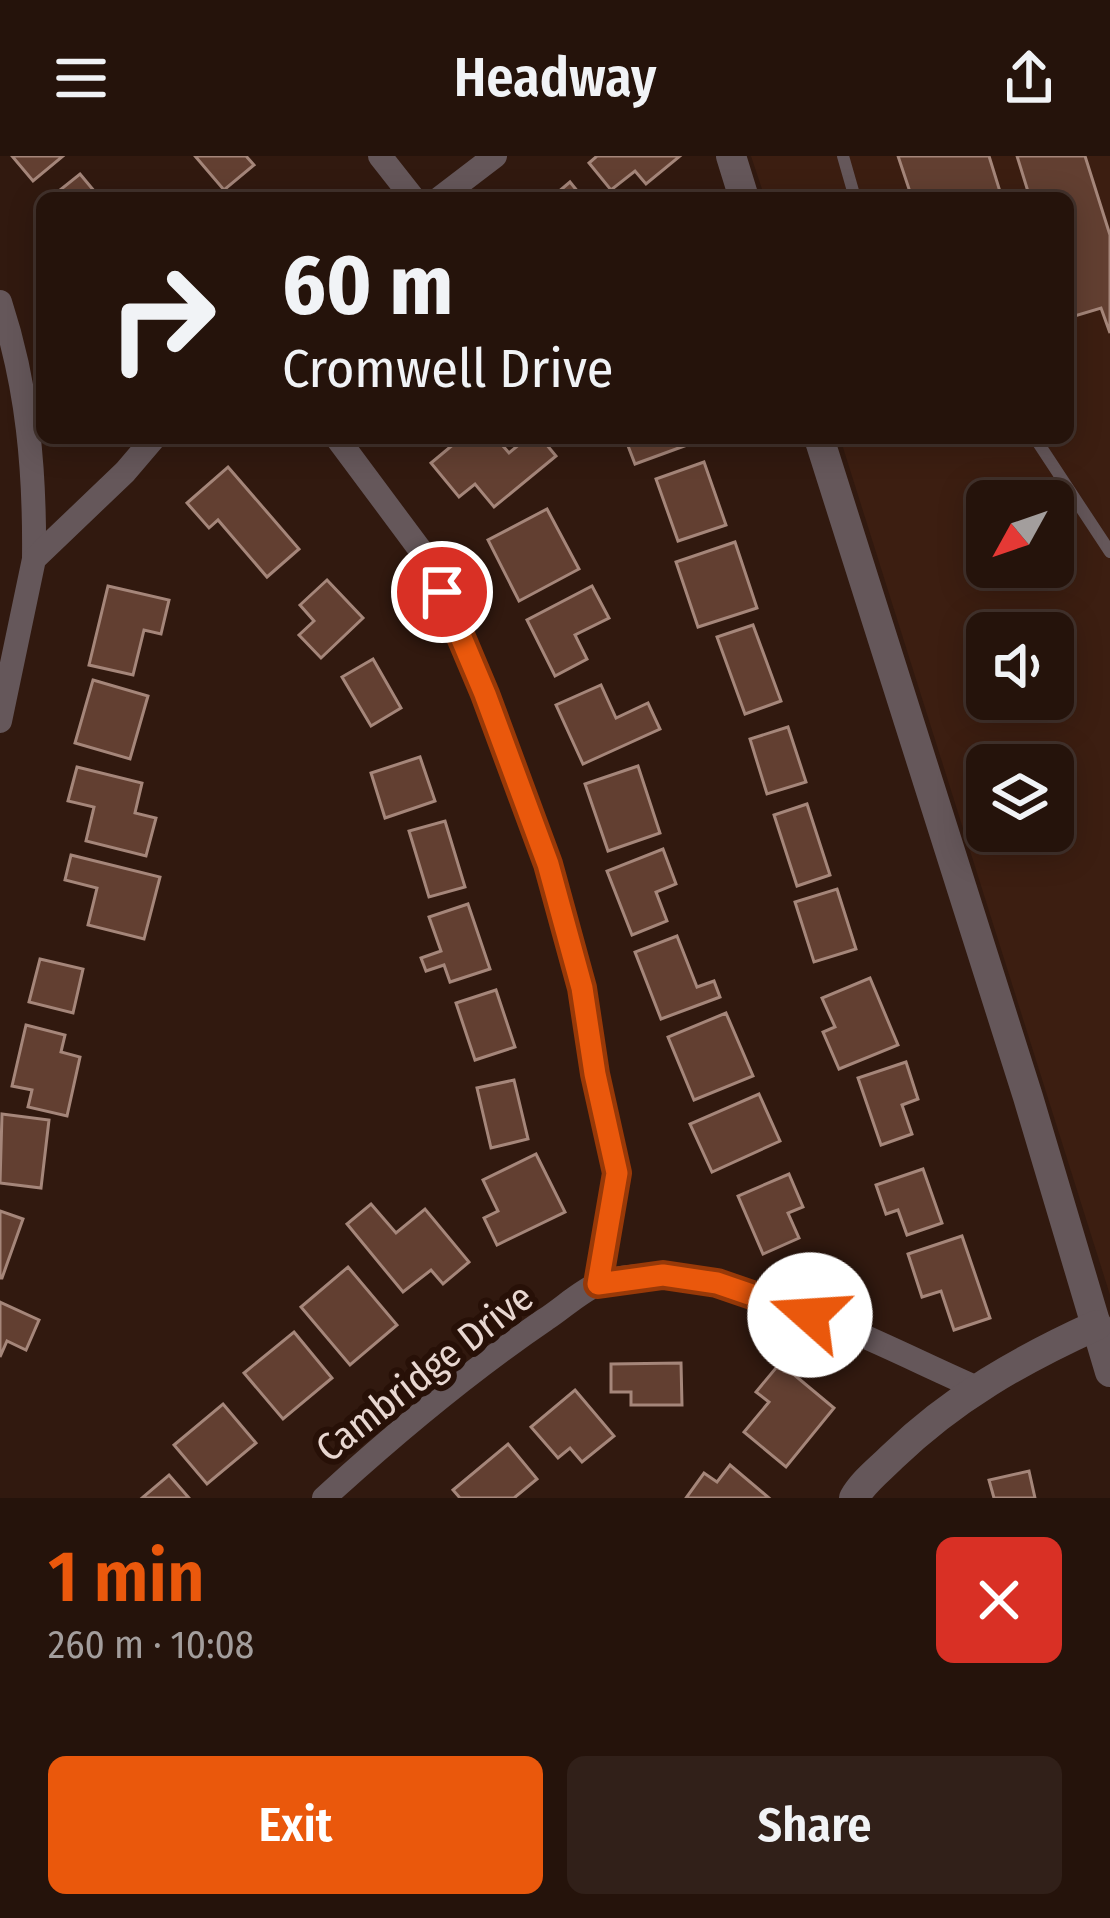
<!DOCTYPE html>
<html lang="en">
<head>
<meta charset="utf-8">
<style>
  body { margin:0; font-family:"Fira Sans Condensed",sans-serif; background:#312019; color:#f1f3f6; height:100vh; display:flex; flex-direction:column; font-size:45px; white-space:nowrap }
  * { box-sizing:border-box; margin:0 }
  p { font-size:39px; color:#a39e9d }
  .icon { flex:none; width:66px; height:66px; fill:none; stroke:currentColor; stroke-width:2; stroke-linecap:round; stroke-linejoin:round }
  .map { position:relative; height:1342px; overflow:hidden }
  .drawer { display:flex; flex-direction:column; background:#25130b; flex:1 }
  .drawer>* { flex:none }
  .hud { position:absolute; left:36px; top:36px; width:1038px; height:252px; border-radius:18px; box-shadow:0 6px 30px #0003,0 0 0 3px #42322c; background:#25130b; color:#f1f3f6; overflow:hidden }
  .needle { width:78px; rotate:230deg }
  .buttons { position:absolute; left:966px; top:324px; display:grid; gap:24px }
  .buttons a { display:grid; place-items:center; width:108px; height:108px; border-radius:18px; background:#25130b; box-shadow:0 6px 30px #0003,0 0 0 3px #42322c; font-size:60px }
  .pin { position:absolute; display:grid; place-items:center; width:102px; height:102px; color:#fff; margin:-51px; border:6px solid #fff; border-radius:50%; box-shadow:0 3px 12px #0007 }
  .me { position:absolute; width:132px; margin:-66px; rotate:289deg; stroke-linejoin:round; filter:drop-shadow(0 0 9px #0008) }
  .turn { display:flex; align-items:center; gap:42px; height:252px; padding:0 48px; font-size:54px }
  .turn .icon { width:156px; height:156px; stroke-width:2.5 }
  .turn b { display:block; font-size:84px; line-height:102px }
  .round { display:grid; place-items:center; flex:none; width:126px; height:126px; border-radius:18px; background:#312019 }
  .summary { display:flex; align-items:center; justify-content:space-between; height:204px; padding:0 48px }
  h1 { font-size:72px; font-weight:600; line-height:90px; color:#ea580c }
  .cta { display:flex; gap:24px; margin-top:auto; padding:24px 48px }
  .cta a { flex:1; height:138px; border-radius:18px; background:#ea580c; color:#fff; font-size:48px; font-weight:600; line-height:138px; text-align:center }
  .cta a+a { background:#312019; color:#f1f3f6 }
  header { display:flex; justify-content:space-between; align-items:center; height:156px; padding:0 48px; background:#25130b; font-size:54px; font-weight:600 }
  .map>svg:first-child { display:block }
  .built { fill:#3c1e11; fill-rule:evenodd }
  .building { fill:#623f31; stroke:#a5867a; stroke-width:3 }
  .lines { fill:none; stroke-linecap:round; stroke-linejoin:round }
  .service { stroke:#65575a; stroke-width:12 }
  .minor { stroke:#65575a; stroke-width:24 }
  .tertiary { stroke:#65575a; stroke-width:30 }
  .route-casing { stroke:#983908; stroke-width:30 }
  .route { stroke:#ea580c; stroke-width:21 }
  .labels { text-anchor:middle; stroke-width:12; stroke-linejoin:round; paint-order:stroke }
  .street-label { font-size:39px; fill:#e8d7d1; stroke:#271007 }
</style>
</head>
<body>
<header><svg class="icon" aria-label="menu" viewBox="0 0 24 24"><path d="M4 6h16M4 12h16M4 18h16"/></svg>Headway<svg class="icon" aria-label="share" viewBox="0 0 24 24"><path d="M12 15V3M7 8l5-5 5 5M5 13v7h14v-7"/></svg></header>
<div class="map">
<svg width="1110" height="1342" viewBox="0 0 1110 1342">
  <rect width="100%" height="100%" fill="#31190f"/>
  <path class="built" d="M751,0H1110V1139L840,282H1068V42H765ZM987,345H1053V411H987ZM987,477H1053V543H987ZM987,609H1053V675H987Z"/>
  <g class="building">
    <path d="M12,0H63L33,25Z"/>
    <path d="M195,0H246L254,9L224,34Z"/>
    <path d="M597,0H680L646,28L635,15L611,34L589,7Z"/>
    <path d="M898,0H989L1002,42H912Z"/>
    <path d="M1017,0H1085L1110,79V177L1101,152L1068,162V42H1030Z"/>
    <path d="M80,18L100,42H50Z"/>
    <path d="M570,26L583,42H551Z"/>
    <path d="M461,282H496L509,297L527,282H541L556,300L494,351L475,328L459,341L431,307Z"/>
    <path d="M625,282H697L698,285L635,308Z"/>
    <path d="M704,306L726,369L678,385L656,323Z"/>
    <path d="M228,311L299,393L267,421L218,364L209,372L187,347Z"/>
    <path d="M547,353L579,413L519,445L488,384Z"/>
    <path d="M735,386L757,452L698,471L676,406Z"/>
    <path d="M327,424L363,462L321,502L299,479L314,465L300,449Z"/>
    <path d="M108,430L169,444L161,478L144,474L133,519L89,509Z"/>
    <path d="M592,430L609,462L575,479L587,503L555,520L527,464Z"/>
    <path d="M753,469L781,545L745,558L717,481Z"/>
    <path d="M373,503L401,552L371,570L342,521Z"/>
    <path d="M93,524L148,540L130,603L75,587Z"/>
    <path d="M601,529L616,562L648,547L660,573L583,608L556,549Z"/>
    <path d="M788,571L806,626L767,638L750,583Z"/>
    <path d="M420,601L435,645L385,662L371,617Z"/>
    <path d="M638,610L660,677L608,695L585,628Z"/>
    <path d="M77,611L142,627L135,657L156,662L146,700L86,685L94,651L68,645Z"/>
    <path d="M807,648L830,719L797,730L774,659Z"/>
    <path d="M445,665L465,731L429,741L409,675Z"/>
    <path d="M663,693L676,728L656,736L667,765L632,779L607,715Z"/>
    <path d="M71,699L160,721L144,783L88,769L97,732L65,724Z"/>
    <path d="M837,733L856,793L814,806L795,746Z"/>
    <path d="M468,748L490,813L450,826L444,809L426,815L421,802L441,795L429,761Z"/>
    <path d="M677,780L697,831L714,825L720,841L661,863L635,796Z"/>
    <path d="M40,803L83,813L73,857L29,846Z"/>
    <path d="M870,822L898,889L839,913L823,876L835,871L822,842Z"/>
    <path d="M496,834L515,891L475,904L456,847Z"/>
    <path d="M726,857L753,920L694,944L668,881Z"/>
    <path d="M26,869L65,879L61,896L80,901L67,960L28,951L32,934L12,930Z"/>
    <path d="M906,906L918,943L902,949L912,978L881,989L858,922Z"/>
    <path d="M514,924L528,983L491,992L477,932Z"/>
    <path d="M759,938L780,985L712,1016L690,968Z"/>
    <path d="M2,958L49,964L41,1032L0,1027Z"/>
    <path d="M536,998L565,1056L497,1089L484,1062L498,1055L483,1024Z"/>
    <path d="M923,1013L942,1067L907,1079L898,1054L886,1058L876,1029Z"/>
    <path d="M789,1018L803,1051L788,1057L799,1082L763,1098L738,1040Z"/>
    <path d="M371,1048L396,1077L425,1053L469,1106L443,1128L431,1114L403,1136L347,1068Z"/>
    <path d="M0,1055L23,1063L2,1122H0Z"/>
    <path d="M962,1080L990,1162L954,1174L941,1135L922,1141L908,1098Z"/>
    <path d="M348,1111L397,1169L350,1209L301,1151Z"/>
    <path d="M0,1146L39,1164L26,1194L7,1185L0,1201Z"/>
    <path d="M294,1176L332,1222L283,1263L244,1217Z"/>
    <path d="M681,1207L682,1249H631V1236H611V1208Z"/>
    <path d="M780,1207L834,1252L786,1311L744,1276L769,1246L756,1236Z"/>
    <path d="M575,1234L614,1280L582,1306L570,1292L558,1302L531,1271Z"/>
    <path d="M223,1248L256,1287L207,1328L174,1289Z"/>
    <path d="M508,1288L537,1323L514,1342H460L453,1334Z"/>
    <path d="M730,1309L769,1342H686L704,1317L717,1326Z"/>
    <path d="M1029,1315L1035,1342H994L989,1324Z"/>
    <path d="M169,1319L189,1342H142Z"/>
  </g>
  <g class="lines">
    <g class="service">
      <path d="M843,0L855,42"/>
      <path d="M1035,282L1110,396"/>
    </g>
    <g class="minor">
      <path d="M380,0L413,42"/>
      <path d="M440,42L495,0"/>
      <path d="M0,146C28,231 35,315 34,403"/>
      <path d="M337,282L427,403L485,538L548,708L582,832L595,918L617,1017L599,1128"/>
      <path d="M0,565L34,403L125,316L154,282"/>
      <path d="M324,1342C394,1278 468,1216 546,1163C563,1152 582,1134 600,1127C704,1092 878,1189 975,1231"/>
    </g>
    <g class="tertiary">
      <path d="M731,0L744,42"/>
      <path d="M819,282L1028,941L1110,1216"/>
      <path d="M854,1342C863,1326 879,1314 892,1301C953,1242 1020,1204 1097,1169"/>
    </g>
  </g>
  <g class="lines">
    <g class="route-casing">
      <path id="route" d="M442,436L485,538L548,708L582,832L595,918L617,1017L598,1128L663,1119L717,1127L810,1159"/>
    </g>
    <use href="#route" class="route"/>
  </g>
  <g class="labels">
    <g class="street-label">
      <text transform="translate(424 1216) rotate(-38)" y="14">Cambridge Drive</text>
    </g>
  </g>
</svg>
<div class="buttons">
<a><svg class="needle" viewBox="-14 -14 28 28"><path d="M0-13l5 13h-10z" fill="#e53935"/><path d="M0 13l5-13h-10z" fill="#a39e9d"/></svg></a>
<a><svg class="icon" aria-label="sound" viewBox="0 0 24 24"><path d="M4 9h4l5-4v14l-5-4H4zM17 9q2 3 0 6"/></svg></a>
<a><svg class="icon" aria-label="layers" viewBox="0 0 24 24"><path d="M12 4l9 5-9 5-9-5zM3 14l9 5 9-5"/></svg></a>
</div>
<div class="pin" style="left:442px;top:436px;background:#d93025"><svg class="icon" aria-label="arrive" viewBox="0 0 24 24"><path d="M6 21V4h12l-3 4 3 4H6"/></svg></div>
<svg class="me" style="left:810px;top:1159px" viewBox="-20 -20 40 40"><circle r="19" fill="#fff"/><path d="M0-13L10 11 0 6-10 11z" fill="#ea580c"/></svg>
<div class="hud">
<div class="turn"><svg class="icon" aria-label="right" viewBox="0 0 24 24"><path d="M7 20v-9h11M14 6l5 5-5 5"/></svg><div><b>60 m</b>Cromwell Drive</div></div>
</div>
</div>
<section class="drawer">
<div class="summary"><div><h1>1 min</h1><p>260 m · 10:08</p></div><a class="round" style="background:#d93025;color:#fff"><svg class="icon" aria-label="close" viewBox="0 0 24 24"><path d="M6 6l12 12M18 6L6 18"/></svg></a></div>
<div class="cta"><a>Exit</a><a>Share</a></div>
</section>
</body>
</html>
